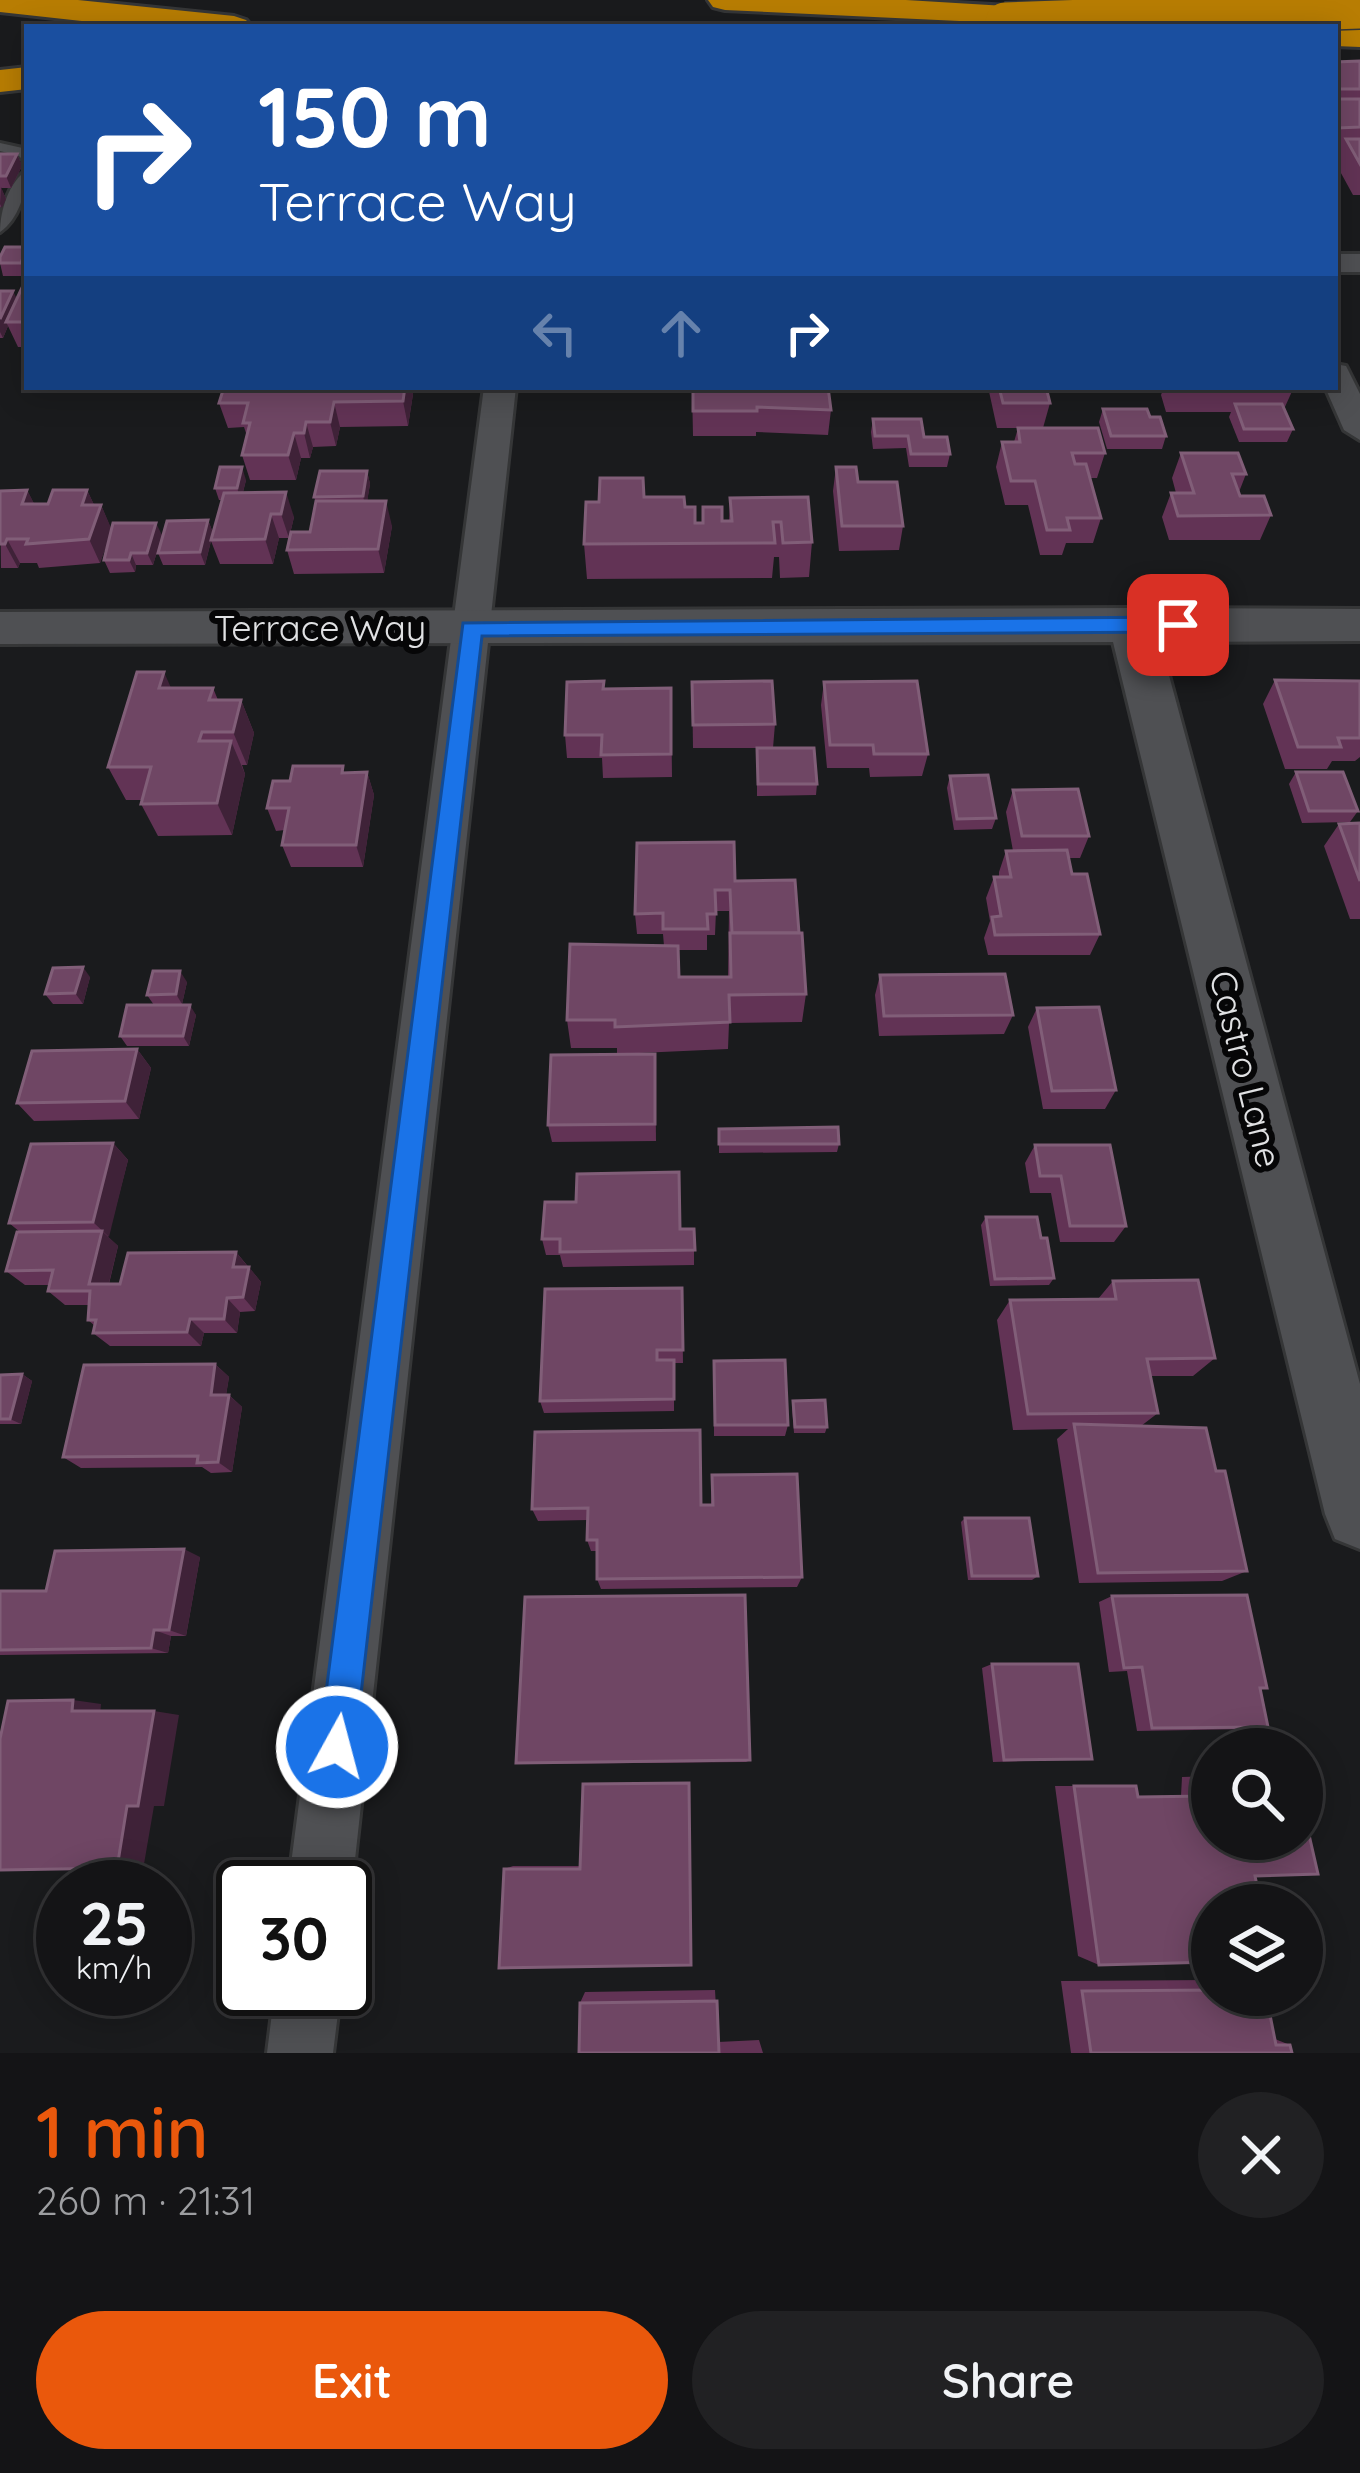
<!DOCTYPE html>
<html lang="en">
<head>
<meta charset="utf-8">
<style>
  body { margin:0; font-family:Quicksand,sans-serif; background:#212123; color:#f1f3f6; height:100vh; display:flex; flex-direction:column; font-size:45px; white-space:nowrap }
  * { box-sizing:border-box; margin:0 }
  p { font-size:39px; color:#9d9ea1 }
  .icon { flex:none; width:66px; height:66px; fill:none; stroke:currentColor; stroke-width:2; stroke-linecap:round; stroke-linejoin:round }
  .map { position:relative; height:2053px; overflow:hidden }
  .side { display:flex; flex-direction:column; background:#141416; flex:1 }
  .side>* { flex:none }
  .hud { position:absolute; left:24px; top:24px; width:1314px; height:366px; border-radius:0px; box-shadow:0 6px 30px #0003,0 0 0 3px #333335; background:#1a4fa0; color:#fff; overflow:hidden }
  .fabs { position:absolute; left:1191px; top:1728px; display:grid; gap:24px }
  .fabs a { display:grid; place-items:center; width:132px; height:132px; border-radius:50%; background:#141416; box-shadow:0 6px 30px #0003,0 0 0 3px #333335; font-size:60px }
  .speed { position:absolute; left:36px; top:1860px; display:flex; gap:24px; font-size:60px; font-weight:700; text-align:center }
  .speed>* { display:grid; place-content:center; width:156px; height:156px; border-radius:50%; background:#141416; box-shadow:0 6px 30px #0003,0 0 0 3px #333335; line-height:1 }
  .speed small { font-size:30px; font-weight:400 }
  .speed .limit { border:6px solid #111; border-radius:18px; background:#fff; color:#111 }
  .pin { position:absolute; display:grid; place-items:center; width:102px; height:102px; color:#fff; margin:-51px; border-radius:24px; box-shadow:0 6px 18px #0006 }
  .me { position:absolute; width:132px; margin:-66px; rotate:7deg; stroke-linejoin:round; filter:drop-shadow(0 0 9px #0008) }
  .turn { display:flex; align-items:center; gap:42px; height:252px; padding:0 36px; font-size:54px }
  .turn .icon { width:156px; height:156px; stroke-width:2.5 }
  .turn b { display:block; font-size:84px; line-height:102px }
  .lanes { display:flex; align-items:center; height:114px; padding:0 36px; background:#0003; justify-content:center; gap:60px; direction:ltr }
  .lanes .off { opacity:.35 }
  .round { display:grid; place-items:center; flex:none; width:126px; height:126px; border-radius:63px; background:#212123 }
  .summary { display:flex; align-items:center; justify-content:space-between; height:204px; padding:0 36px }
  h1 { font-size:72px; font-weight:600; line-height:90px; color:#ea580c }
  .primary-button { display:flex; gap:24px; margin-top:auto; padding:24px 36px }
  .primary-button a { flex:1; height:138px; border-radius:72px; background:#ea580c; color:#fff; font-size:48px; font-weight:600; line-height:138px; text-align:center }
  .primary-button a+a { background:#212123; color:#f1f3f6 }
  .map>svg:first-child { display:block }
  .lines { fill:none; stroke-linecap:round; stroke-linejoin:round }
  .service-casing { stroke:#353637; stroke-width:6 }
  .minor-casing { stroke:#353637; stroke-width:6 }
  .tertiary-casing { stroke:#353637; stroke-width:6 }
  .motorway-casing { stroke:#353637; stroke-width:6 }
  .service { fill:#4f5053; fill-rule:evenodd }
  .minor { fill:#4f5053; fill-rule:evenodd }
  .tertiary { fill:#4f5053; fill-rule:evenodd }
  .motorway { fill:#b87d03; fill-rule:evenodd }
  .motorway-bridge-casing { stroke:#353637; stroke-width:42; stroke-linecap:butt }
  .motorway-bridge { stroke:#b87d03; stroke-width:39 }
  .wall { fill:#623355; fill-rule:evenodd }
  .shaded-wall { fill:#3f2238 }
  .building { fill:#6f4664; stroke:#815e78; stroke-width:3 }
  .route { fill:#1a73e8; stroke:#114b97; stroke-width:3 }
  .labels { text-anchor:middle; stroke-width:12; stroke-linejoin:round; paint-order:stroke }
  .street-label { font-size:36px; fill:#e0e1e3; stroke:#060607 }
</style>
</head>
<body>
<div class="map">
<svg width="1360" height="2053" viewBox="0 0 1360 2053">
  <rect width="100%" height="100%" fill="#1a1b1d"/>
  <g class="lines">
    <g class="service-casing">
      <g id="service">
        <path d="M0,143L27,149V164L19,156L0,151Z"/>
        <path d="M27,170C27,191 18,220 0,232C0,210 9,182 27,170Z"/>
      </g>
    </g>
    <g class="minor-casing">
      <g id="minor">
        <rect x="1335" y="254" width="25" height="18"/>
        <path d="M1335,364L1346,366L1360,394V440L1344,430L1325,387H1335Z"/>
        <path d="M484,387H516L352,1887L345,1903V1887H288Z"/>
        <path d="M275,1989H341L333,2053H267Z"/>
      </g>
    </g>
    <g class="tertiary-casing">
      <path id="tertiary" d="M1132,608L1360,609V641L1160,642L1360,1384V1549L1335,1539L1325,1514L1113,642L0,644V612Z"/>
    </g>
    <g class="motorway-casing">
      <g id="motorway">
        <path d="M0,0H78L234,16L246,20L252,27H136L0,12Z"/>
        <path d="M708,0H906L1075,10L1087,13L1092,20L1088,27L725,10L713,7Z"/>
        <path d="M1335,24L1360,25V47L1335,46V27H1325Z"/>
        <path d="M27,67V89L0,92V70Z"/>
      </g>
    </g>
    <use href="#service" class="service"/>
    <use href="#minor" class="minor"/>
    <use href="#tertiary" class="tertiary"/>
    <use href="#motorway" class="motorway"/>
    <g class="motorway-bridge-casing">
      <path id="motorway-bridge" d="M1005,22L1360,9"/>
    </g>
    <use href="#motorway-bridge" class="motorway-bridge"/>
  </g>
  <g class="wall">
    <path d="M1360,61V195H1353L1336,164L1341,152H1335V62Z"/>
    <path d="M0,154H17L22,166L11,188H1L6,199L0,208Z"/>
    <path d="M27,247V276H3L0,263Z"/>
    <path d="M27,277V347H18L8,326L3,338H0V291L17,299Z"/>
    <path d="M224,387H412L413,394L408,426L340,427L336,446L313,447L310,458H301L296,480H250L242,455L247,436L244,427L228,428L219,403Z"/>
    <path d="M692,387L831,410L828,435L756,432V436H693Z"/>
    <path d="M988,387H1046L1050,403L1043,428H997Z"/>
    <path d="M1164,387H1294L1284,409L1293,429L1287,442H1239L1229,417L1231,412H1166L1161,395Z"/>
    <path d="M1103,409L1150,417L1166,436L1162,449H1107L1099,422Z"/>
    <path d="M873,419L950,454L947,467H909L906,448L873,449L871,432Z"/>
    <path d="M1018,428L1105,453L1097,478H1090L1101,518L1093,543H1066L1062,555H1040L1028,505H1005L996,467L1002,442H1014Z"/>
    <path d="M1181,453L1246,474L1239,492L1240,496L1271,515L1260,540H1169L1162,517L1171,493H1176L1172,478Z"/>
    <path d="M836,467L858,482L903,526L899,550L839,551L833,491Z"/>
    <path d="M367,471L370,484L367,501L392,526L384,573L294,574L287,550L310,532L316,502L314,497Z"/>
    <path d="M246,480L243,492L294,517L289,538H279L273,564H220L211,541L205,565H163L158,553L208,520L213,533L222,500H219L215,488Z"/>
    <path d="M27,490L34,504H48L87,490L94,505H101L111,529L162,535L153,565H136L135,572L110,573L104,560L110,534L100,563L39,568L37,563H20L18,568H1L0,491Z"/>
    <path d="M644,497L685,507L695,523L729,521L730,498L808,497L812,542L809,577L780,578L779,557H774L772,578L587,579L584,544L599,502Z"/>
    <path d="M1275,680L1360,681V757L1355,761H1332L1327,769H1285L1263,704Z"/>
    <path d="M692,682L775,724L773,748H693Z"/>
    <path d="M824,682L928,754L922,776L870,777L869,768H827L821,705Z"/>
    <path d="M171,688H213L218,700H241L254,733L247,765H242L245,774L232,835L158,836L141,804L142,800H126L108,767Z"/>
    <path d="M671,688L672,777L603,778L602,758H567L565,735L604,689Z"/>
    <path d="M757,748L817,784L816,795L757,796Z"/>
    <path d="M367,772L374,795L363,867H291L282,845L285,830L276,831L267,808L290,781L345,773Z"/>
    <path d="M1296,772L1358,811L1350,822L1302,823L1289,784Z"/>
    <path d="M950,776L996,818L992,829L954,830L947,788Z"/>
    <path d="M1013,790L1089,836L1080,858H1068L1072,874L1100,934L1090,955H988L984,938L990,921L986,898L994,877H999V872L1006,851H1013L1006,812Z"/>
    <path d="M1360,823V919H1350L1324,846L1339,824Z"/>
    <path d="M735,881L799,933L806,994L802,1022L729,1023L728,1049L617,1054V1048H571L567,1020L664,946L663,934H637L635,914ZM716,911H729L728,977H679L678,950H707V935H715Z"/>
    <path d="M880,975L1013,1015L1004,1034L879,1036L875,995Z"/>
    <path d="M90,977L83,1004H53L45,994Z"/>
    <path d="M187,982L182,1004L196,1015L189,1046H127L120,1036L154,1005L147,995Z"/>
    <path d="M1037,1008L1116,1090L1105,1109H1043L1028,1027Z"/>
    <path d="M137,1049L151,1068L139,1119L34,1121L17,1103Z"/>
    <path d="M655,1054L656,1141L552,1142L548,1125Z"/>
    <path d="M719,1129L839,1144L837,1152L719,1153Z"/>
    <path d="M113,1143L128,1160L108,1237L118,1246L109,1284H120L236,1252L261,1282L255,1311L240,1312L237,1333H204L201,1346H110L93,1333L95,1326L88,1320L89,1305H65L48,1291L49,1285H25L6,1271L20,1232L9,1223Z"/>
    <path d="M1035,1145L1126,1226L1114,1242H1060L1051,1193H1030L1025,1163Z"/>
    <path d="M576,1202L680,1229H694V1265L563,1267L560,1255H546L542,1239Z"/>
    <path d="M986,1217L1041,1238L1054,1278L1049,1285L990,1286L981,1225Z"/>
    <path d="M1113,1281L1215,1358L1193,1376H1150L1158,1413L1141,1426L1216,1471L1247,1571L1222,1581L1079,1583L1057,1439L1068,1429L1013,1430L997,1320L1010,1300L1098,1299Z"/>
    <path d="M682,1288L683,1363H674V1411L544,1413L540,1401Z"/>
    <path d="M714,1361L788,1425L785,1436H714Z"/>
    <path d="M215,1364L229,1377L226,1395H229L242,1407L232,1472L211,1473L202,1467L81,1468L63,1457Z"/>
    <path d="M22,1374L32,1381L21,1424H0V1375Z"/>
    <path d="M793,1401L827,1427L825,1433H794L792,1407Z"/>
    <path d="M712,1475L802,1577L797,1587L601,1589L597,1579V1551H591L587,1540L588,1520L538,1521L532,1509L711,1505Z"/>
    <path d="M965,1518L1038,1576L1032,1580H968L961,1522Z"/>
    <path d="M200,1557L186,1636H171L168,1653L0,1655V1591H46Z"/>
    <path d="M1112,1596L1267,1688L1261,1689L1268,1727L1249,1729L1137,1731L1127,1671L1109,1672L1099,1602Z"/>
    <path d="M992,1664L1092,1759L993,1762L982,1668Z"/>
    <path d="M750,1760L746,1762L524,1764L516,1763Z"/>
    <path d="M1212,1776L1255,1876L1099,1965L1078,1956L1055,1786H1136L1138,1797L1181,1796L1182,1777Z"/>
    <path d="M513,1866H580L691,1965L504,1869Z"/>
    <path d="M1212,1980V1995L1275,2039L1290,2045L1292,2053H1071L1061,1981Z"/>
    <path d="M715,1990L718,2042L759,2040L763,2053H579L580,2003L585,1992Z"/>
  </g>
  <g class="shaded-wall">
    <path d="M17,154L22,166L11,188L6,176Z"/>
    <path d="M1,187L6,199L2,208L0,204Z"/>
    <path d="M27,251V276L21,263Z"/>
    <path d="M13,291L19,303L6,322L8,326L3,338L0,332V319Z"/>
    <path d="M405,387H412L413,394L408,426L403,401Z"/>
    <path d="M334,402L340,427L336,446L330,422Z"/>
    <path d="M306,422L313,447L310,458L304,433Z"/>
    <path d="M294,433L301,458L296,480L288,455Z"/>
    <path d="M242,467L246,480L241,500L237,488Z"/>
    <path d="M367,471L370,484L366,509L363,496Z"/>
    <path d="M27,490L40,515L22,504Z"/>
    <path d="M87,490L98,513L101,505L112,530L100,563L89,539L82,505Z"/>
    <path d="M286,492L294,517L289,538L281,514Z"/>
    <path d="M386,501L392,526L384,573L378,549Z"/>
    <path d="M271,514L279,538L273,564L265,539Z"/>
    <path d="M208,520L213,533L205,565L200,552Z"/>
    <path d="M156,523L162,535L153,565L147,553Z"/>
    <path d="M7,539L20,563L18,568L5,544Z"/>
    <path d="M131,553L136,565L135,572L129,560Z"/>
    <path d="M164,672L179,706L159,688Z"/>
    <path d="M241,700L254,733L247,765L233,732Z"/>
    <path d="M231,741L245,774L232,835L217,803Z"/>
    <path d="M367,772L374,795L363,867L356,845Z"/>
    <path d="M83,967L90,977L83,1004L75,993Z"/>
    <path d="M180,971L187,982L182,1004L176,994Z"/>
    <path d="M190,1005L196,1015L189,1046L183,1036Z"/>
    <path d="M137,1049L151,1068L139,1119L125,1101Z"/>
    <path d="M113,1143L128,1160L109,1237L93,1222Z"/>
    <path d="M102,1231L118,1246L105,1299L89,1284Z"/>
    <path d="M236,1252L248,1267H233Z"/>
    <path d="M249,1267L261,1282L255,1311L243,1297Z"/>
    <path d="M227,1298L240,1312L237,1333L224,1319Z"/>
    <path d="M190,1319L204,1333L201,1346L187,1332Z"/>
    <path d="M215,1364L229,1377L224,1407L211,1395Z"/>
    <path d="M22,1374L32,1381L21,1424L10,1419Z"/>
    <path d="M229,1395L242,1407L232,1472L218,1462Z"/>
    <path d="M184,1549L200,1557L186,1636L169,1630Z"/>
    <path d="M154,1630L171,1636L168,1653L151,1648Z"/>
    <path d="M73,1700L101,1704L100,1715L72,1711Z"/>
    <path d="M154,1711L179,1715L164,1806H154L144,1864L117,1868L127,1806Z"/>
  </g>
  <g class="building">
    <path d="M1360,61V89H1335V62Z"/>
    <path d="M1335,99H1360V127L1338,128L1335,123Z"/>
    <path d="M1346,139H1360V164Z"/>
    <path d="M0,154H17L6,176H0Z"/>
    <path d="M5,247H27L21,263H0V257Z"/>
    <path d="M27,277V322H6Z"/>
    <path d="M0,291H13L0,319Z"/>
    <path d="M224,387H405L403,401L334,402L330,422H306L304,433H294L288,455H242L250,423H243L248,403H219Z"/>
    <path d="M693,387H828L831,410L757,407V411H693Z"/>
    <path d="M999,387H1046L1050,403H1003Z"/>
    <path d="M1235,404H1282L1293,429H1244Z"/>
    <path d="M1103,409H1147L1150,417H1160L1166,436H1111Z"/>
    <path d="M873,419H921L924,437H947L950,454H911L908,436H875Z"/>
    <path d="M1018,428H1098L1105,453H1072L1075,464H1086L1101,518H1067L1070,530H1047L1035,481H1011L1002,442H1020Z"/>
    <path d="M1181,453H1238L1246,474H1232L1240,496H1264L1271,515L1178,516L1171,493H1194Z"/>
    <path d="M220,467H242L237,488H215Z"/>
    <path d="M836,467H856L858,482H897L903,526H842Z"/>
    <path d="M320,471H367L363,496L314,497Z"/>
    <path d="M600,478H643L644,497H684L685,507H695V523H703V507H722V521H732L730,498L808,497L812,542L783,543L781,522H773L775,543L584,544L586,502H599Z"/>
    <path d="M27,490L22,504H48L53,490H87L82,505H101L89,539L26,544L28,539H7L5,544H0V491Z"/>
    <path d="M286,492L281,514H271L265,539L211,540L224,493Z"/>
    <path d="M316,501H386L378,549L287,550L291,532H310Z"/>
    <path d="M208,520L200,552L158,553L167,521Z"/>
    <path d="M113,523H156L147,553H131L129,560H104Z"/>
    <path d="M137,672H164L159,688H213L209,700H241L233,732H202L199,741H231L217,803L141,804L151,767H108Z"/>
    <path d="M1275,680L1360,681V738H1338L1341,747H1298Z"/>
    <path d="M604,681L603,689L671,688V754L601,755L602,735H565L567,682Z"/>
    <path d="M772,681L775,724L693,725L692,682Z"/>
    <path d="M917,681L928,754H874L873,745H830L824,682Z"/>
    <path d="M757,748H814L817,784H758Z"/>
    <path d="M293,766H343L342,773L367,772L356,845H282L289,808H267L273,781H290Z"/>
    <path d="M1296,772H1343L1358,811H1309Z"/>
    <path d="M988,775L996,818L957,819L950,776Z"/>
    <path d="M1078,789L1089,836H1022L1013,790Z"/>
    <path d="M1360,823V881L1339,824Z"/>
    <path d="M734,842L735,881L795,880L799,933H732L730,890H715L716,914H707L708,929H663V913L635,914L637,843Z"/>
    <path d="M1067,850L1072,874H1087L1100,934L995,935L992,917L1001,916L994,877H1011L1006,851Z"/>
    <path d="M730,933H802L806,994L729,995L730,1022L615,1027V1020H567L570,944L678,946L679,977H731Z"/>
    <path d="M83,967L75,993L45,994L53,968Z"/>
    <path d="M153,971H180L176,994L147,995Z"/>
    <path d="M1005,974L1013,1015L884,1016L880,975Z"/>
    <path d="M127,1005H190L183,1036H120Z"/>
    <path d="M1099,1007L1116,1090L1052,1091L1037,1008Z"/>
    <path d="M137,1049L125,1101L17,1103L32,1051Z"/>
    <path d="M655,1054V1124L548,1125L551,1055Z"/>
    <path d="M838,1127L839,1144H719V1129Z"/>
    <path d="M113,1143L93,1222L9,1223L31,1144Z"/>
    <path d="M1035,1145H1110L1126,1226H1070L1061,1176H1040Z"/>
    <path d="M679,1172L680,1229H694L695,1250L560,1252V1239H542L545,1202H576L577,1174Z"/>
    <path d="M986,1217H1037L1041,1238H1047L1054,1278L995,1279Z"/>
    <path d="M102,1231L89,1284H120L128,1253L236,1252L233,1267H249L243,1297L227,1298L224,1319H190L187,1332L93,1333L96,1320H88L90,1291H48L53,1270L6,1271L17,1232Z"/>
    <path d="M1198,1280L1215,1358L1147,1359L1158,1413L1028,1414L1010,1300L1116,1299L1113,1281Z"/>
    <path d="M682,1288L683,1350H657V1360H674V1399L540,1401L545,1289Z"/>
    <path d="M785,1360L788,1425H715L714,1361Z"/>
    <path d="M215,1364L211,1395H229L218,1462L197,1463L198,1456L63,1457L84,1365Z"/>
    <path d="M22,1374L10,1419H0V1375Z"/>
    <path d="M825,1400L827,1427H795L793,1401Z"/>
    <path d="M1074,1424L1206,1428L1216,1471H1225L1247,1571L1098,1573Z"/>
    <path d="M700,1430L701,1505H713L712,1475L797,1474L802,1577L597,1579V1540H587L588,1508L532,1509L535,1432Z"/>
    <path d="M965,1518H1029L1038,1576H972Z"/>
    <path d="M184,1549L169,1630H154L151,1648L0,1650V1591H46L55,1551Z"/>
    <path d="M745,1595L750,1760L516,1763L525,1597Z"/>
    <path d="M1247,1595L1267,1688H1260L1268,1727L1152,1728L1142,1667L1124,1668L1112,1596Z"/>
    <path d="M992,1664H1078L1092,1759L1004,1760Z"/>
    <path d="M73,1700L72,1711H154L138,1806H127L117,1868L0,1870V1739L8,1701Z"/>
    <path d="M1207,1776H1212V1839H1302V1804L1318,1874L1255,1876L1261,1905H1212V1962L1099,1965L1074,1786H1136L1138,1797L1207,1796Z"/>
    <path d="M689,1783L691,1965L499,1968L504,1869H580L583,1784Z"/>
    <path d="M1212,1990V1995H1266L1276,2045H1290L1292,2053H1091L1082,1991Z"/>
    <path d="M717,2001L719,2053H579L580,2003Z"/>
  </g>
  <path class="route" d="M1178,617L1189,625L1178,632L482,636L355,1747L350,1760L337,1765L324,1760L319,1747L463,623Z"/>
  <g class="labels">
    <g class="street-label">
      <text x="320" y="641">Terrace Way</text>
      <text transform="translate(1246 1069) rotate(76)" y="13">Castro Lane</text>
    </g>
  </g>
</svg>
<div class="fabs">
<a><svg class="icon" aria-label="search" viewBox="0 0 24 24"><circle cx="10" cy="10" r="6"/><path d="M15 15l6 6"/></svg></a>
<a><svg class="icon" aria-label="layers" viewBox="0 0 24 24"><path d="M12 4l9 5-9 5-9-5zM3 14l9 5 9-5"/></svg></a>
</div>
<div class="speed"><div>25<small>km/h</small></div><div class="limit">30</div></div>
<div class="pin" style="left:1178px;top:625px;background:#d93025"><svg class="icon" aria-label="arrive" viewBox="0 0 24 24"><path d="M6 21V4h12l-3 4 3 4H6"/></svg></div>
<svg class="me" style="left:337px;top:1747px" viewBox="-20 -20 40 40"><circle r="17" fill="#1a73e8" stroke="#fff" stroke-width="3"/><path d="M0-11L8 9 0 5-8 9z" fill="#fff"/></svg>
<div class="hud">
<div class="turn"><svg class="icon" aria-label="right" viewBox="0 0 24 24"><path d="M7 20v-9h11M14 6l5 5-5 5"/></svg><div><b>150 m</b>Terrace Way</div></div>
<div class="lanes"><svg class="icon off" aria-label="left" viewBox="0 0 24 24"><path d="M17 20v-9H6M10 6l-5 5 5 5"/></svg><svg class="icon off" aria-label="ahead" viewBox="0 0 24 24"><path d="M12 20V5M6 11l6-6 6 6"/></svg><svg class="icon" aria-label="right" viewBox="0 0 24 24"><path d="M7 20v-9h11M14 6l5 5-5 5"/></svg></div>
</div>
</div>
<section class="side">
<div class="summary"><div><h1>1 min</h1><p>260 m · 21:31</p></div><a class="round"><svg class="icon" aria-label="close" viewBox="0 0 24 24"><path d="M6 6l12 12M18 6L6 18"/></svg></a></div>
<div class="primary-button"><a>Exit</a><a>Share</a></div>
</section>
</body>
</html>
